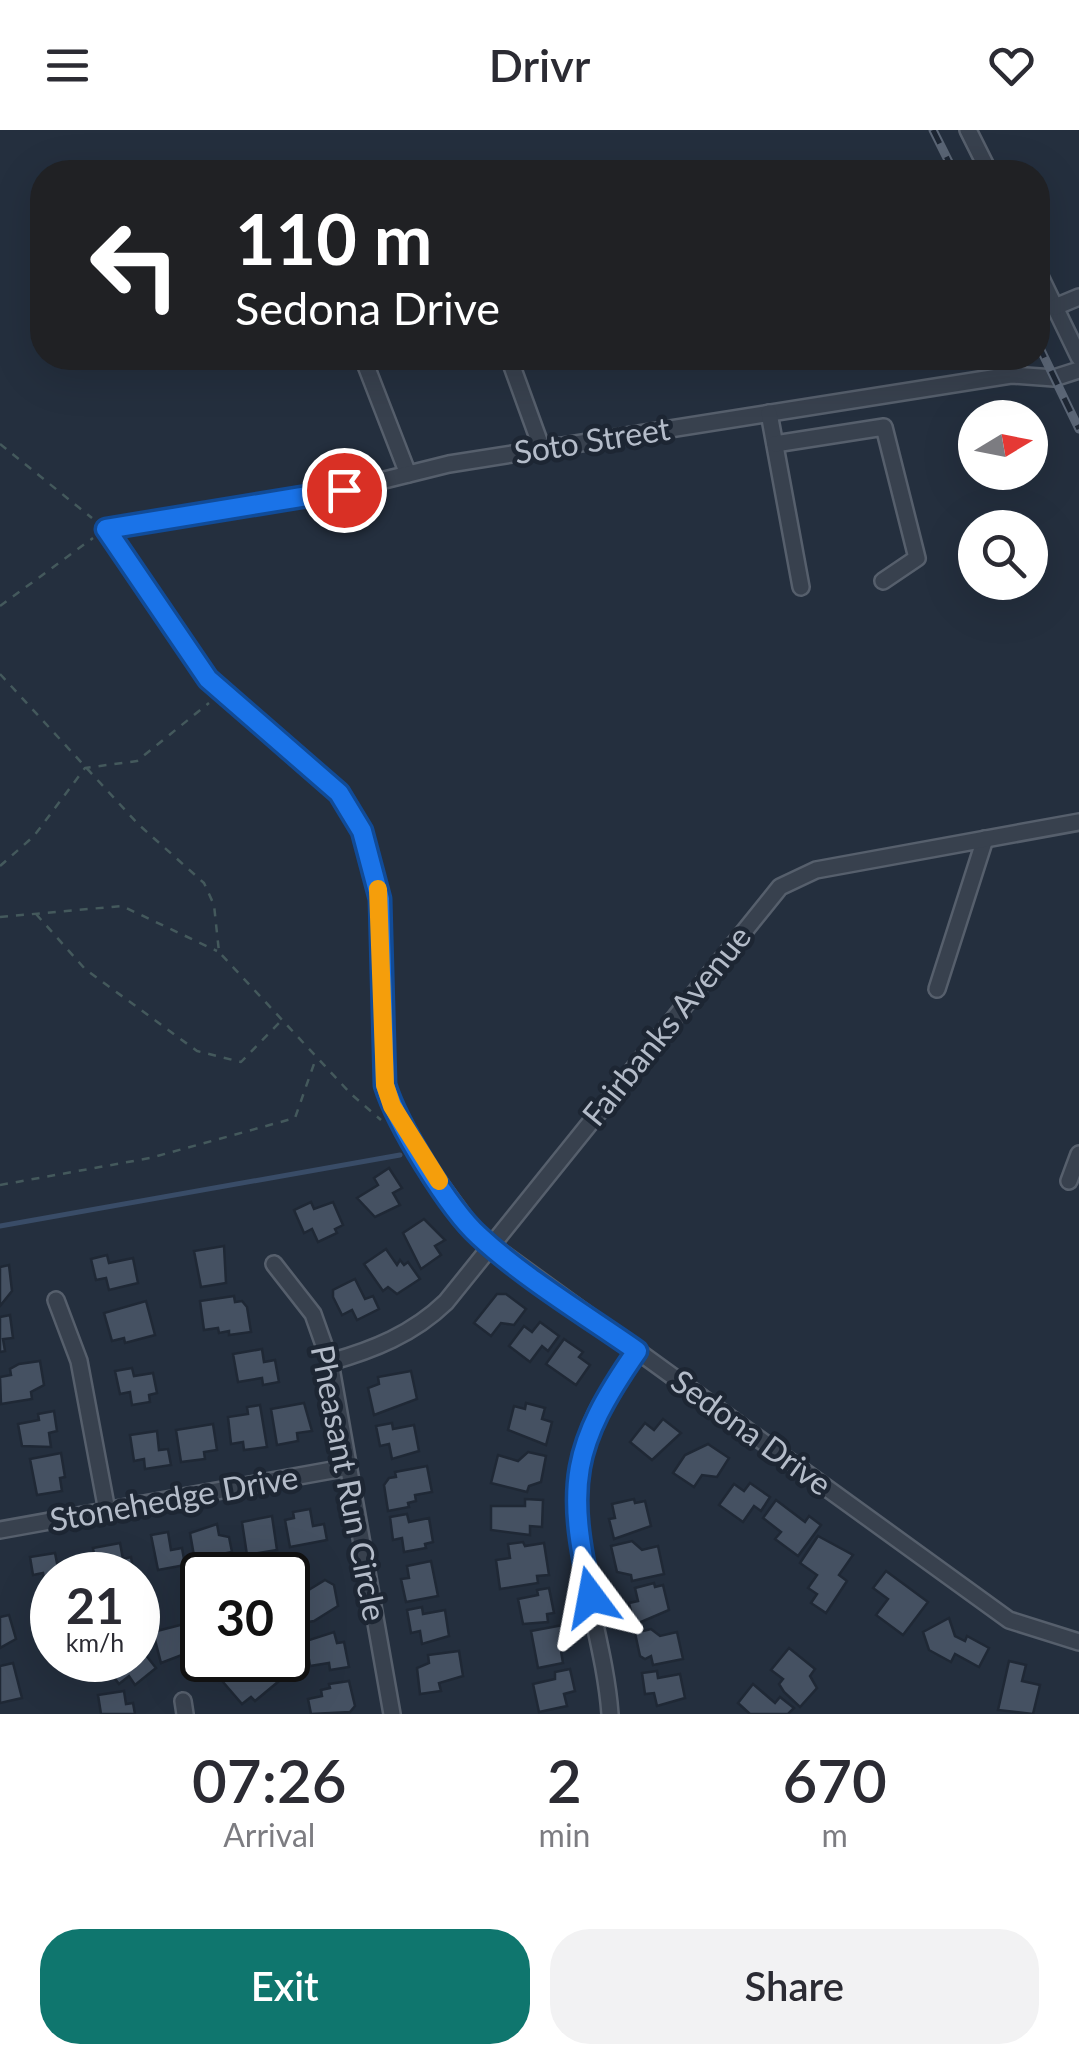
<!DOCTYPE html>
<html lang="en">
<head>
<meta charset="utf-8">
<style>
  body { margin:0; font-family:Lato,sans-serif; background:#f2f2f3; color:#2b2b33; height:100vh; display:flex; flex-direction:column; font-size:38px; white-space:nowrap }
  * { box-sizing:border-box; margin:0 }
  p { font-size:32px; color:#7c7c81 }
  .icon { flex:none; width:55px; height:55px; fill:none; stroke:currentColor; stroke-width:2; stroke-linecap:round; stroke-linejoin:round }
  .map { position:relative; height:1584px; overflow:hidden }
  .details { display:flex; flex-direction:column; background:#fff; flex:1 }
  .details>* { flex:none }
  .hud { position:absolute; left:30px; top:30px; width:1020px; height:210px; border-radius:40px; box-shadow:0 10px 40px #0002; background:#202124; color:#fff; overflow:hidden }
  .needle { width:65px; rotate:80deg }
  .fabs { position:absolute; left:958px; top:270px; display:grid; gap:20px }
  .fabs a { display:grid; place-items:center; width:90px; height:90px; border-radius:50%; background:#fff; box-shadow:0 10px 40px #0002; font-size:50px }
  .speed { position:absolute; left:30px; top:1422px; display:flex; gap:20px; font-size:50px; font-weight:700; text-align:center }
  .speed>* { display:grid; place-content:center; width:130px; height:130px; border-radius:50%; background:#fff; box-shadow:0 10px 40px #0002; line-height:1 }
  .speed small { font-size:25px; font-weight:400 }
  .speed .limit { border:5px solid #111; border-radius:15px; background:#fff; color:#111 }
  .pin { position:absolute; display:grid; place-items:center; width:85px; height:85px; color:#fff; margin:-42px; border:5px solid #fff; border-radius:50%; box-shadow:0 2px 10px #0007 }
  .me { position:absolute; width:110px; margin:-55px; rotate:347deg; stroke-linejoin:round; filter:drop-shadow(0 0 8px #0008) }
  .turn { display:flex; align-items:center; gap:35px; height:210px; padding:0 40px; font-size:45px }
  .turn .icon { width:130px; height:130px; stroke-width:2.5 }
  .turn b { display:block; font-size:70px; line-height:85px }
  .eta { display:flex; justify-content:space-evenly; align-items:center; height:170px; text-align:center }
  .eta b { font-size:60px; font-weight:600; line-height:70px }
  .primary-button { display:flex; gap:20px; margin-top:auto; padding:20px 40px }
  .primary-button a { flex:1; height:115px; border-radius:40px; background:#0f766e; color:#fff; font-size:40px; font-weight:600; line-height:115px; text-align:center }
  .primary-button a+a { background:#f2f2f3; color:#2b2b33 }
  header { display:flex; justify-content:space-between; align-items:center; height:130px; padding:0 40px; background:#fff; font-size:45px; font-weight:600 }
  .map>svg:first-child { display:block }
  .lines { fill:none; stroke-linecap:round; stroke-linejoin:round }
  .stream { stroke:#394c67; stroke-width:5 }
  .building { fill:#455162; stroke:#1f2835; stroke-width:2.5 }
  .minor-casing { stroke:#565f6c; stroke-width:20 }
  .path { stroke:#44595c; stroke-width:2.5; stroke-dasharray:8 8; stroke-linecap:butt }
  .minor { stroke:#38414e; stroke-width:15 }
  .rail-casing { stroke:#5a6575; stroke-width:9 }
  .rail { stroke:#1d2633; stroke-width:5; stroke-dasharray:15; stroke-linecap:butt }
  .route-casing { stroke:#114b97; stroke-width:25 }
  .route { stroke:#1a73e8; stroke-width:18 }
  .slow { stroke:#f59e0b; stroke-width:18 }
  .labels { text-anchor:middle; stroke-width:9; stroke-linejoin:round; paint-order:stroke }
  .street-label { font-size:32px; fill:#b4bcc9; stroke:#1d2633 }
</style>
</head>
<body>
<header><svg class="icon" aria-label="menu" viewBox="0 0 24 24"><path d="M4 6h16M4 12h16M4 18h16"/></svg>Drivr<svg class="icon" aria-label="heart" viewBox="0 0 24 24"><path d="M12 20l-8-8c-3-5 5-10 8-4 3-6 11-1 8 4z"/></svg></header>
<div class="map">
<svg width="1079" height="1584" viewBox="0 0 1079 1584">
  <rect width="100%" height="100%" fill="#242f3e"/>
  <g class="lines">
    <path class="stream" d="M0,1096L400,1025"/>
  </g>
  <g class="building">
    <path d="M389,1038L402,1058L393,1063L400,1075L375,1087L357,1068L378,1055L374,1048Z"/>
    <path d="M311,1072L314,1079L333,1072L343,1095L335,1099L337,1103L318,1112L312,1099L304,1103L294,1080Z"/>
    <path d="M424,1089L445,1110L435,1116L441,1125L421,1139L403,1103Z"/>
    <path d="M224,1116L226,1153L201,1157L194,1121Z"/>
    <path d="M386,1119L397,1135L400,1130L404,1135L408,1132L420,1149L397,1164L388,1157L383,1161L364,1134Z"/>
    <path d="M107,1125L109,1133L133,1128L138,1153L109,1160L106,1148L96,1150L91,1129Z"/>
    <path d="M9,1135L12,1161L0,1176V1137Z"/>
    <path d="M355,1149L365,1169L373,1166L379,1179L357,1190L352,1180L342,1185L333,1167V1160Z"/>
    <path d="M497,1164H506L526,1179L514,1195L501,1193L491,1206L474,1193Z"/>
    <path d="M234,1166L235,1172L242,1171L247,1177L251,1202L229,1205V1201L219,1203L218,1198L204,1200L200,1171Z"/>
    <path d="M146,1171L155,1205L125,1213L124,1208L112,1211L104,1183Z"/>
    <path d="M10,1185L13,1208L3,1209L5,1221L0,1222V1187Z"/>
    <path d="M540,1192L559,1206L548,1221L542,1216L530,1232L509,1216L524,1196L532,1202Z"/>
    <path d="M564,1209L583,1222L579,1227L590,1235L576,1255L546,1234Z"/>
    <path d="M262,1219L264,1232L275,1230L279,1252L263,1255L262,1248L238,1252L233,1224Z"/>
    <path d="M40,1231L44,1255L31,1262L32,1269L1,1274L0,1247L11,1245L10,1239L19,1234Z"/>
    <path d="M132,1238L134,1246L153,1243L157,1263L149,1265L150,1272L132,1275L130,1262L120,1264L115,1241Z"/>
    <path d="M411,1241L417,1269L374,1285L368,1258L379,1254L378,1247Z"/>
    <path d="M304,1273L312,1301L297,1303L298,1311L277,1315L271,1279Z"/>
    <path d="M526,1273L545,1278L542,1289L552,1292L546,1315L508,1300L514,1276L525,1279Z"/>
    <path d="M260,1275L267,1317L244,1320L243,1312L231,1314L228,1287L248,1284L247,1277Z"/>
    <path d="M54,1281L57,1301L49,1303L51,1317L22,1316L18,1294L39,1290L38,1284Z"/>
    <path d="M663,1289L681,1303L652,1330L630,1312L645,1293L654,1300Z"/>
    <path d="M392,1293L393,1299L414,1295L419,1321L392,1329L389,1314L380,1316L376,1296Z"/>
    <path d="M213,1294L217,1320L204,1322L205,1329L181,1332L176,1300Z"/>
    <path d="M157,1301L159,1320L168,1319L171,1335L145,1339L144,1329L134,1331L130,1305Z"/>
    <path d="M708,1314L729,1328L717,1347L702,1345L694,1357L673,1343L685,1325Z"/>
    <path d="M528,1322L546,1326L541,1352L529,1356L527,1362L491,1353L498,1325L518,1331Z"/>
    <path d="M61,1323L65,1347L60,1348L62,1361L37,1365L30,1329Z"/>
    <path d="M427,1336L432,1362L415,1365L416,1371L408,1373L409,1377L388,1381L384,1355L389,1348L396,1347L395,1342Z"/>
    <path d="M750,1353L770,1367L761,1381L754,1376L743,1392L719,1375L734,1354L744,1361Z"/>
    <path d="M525,1369L543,1370L542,1397L530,1396V1405L491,1400V1376H525Z"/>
    <path d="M634,1369L635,1373L645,1371L651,1396L614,1409L609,1389L615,1388L612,1374Z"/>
    <path d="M776,1370L805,1392L809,1386L821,1395L798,1426L775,1409L781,1402L763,1388Z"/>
    <path d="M310,1379L313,1396L324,1394L327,1410L290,1417L285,1390L294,1388L293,1382Z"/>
    <path d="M407,1384L409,1392L429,1388L433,1412L425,1414L426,1418L404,1422L402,1408L393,1410L390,1387Z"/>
    <path d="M272,1386L277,1420L247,1425L242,1392Z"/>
    <path d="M217,1394L219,1405L229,1407L232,1422L227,1423L228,1429L218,1430L219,1438L197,1443L190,1403Z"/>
    <path d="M168,1402L171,1420L182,1418L185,1435L158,1440L151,1405Z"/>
    <path d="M818,1406L853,1425L839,1445L847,1451L826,1483L811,1473L817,1464L808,1458L817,1445L800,1433Z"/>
    <path d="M632,1411L642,1420L658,1416L664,1444L632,1451L631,1445L617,1442L611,1416Z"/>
    <path d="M523,1412L525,1416L544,1413L549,1445L537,1446L538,1453L500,1459L496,1430L510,1428L508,1414Z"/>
    <path d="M120,1413L123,1429L131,1427L134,1445L97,1443L93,1418Z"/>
    <path d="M55,1423L57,1433L71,1431L73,1444L52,1445V1463L47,1464L43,1443L33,1445L30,1427Z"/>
    <path d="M431,1431L438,1466L406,1472L401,1449L409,1448L407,1436Z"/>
    <path d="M886,1441L928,1472L903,1505L876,1485L888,1469L873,1458Z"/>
    <path d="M325,1450L334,1455L338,1476L314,1491L296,1494L293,1468L308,1466L307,1461Z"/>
    <path d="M654,1453L655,1457L663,1455L669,1480L634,1495L629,1473L638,1471L635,1458Z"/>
    <path d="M549,1458L554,1483L547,1484L548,1492L523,1494L518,1469L538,1465L537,1460Z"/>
    <path d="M422,1477L423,1484L445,1480L449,1506L422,1514L420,1501L411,1503L407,1480Z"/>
    <path d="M9,1485L16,1509L0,1518V1487Z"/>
    <path d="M949,1488L955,1506L965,1511L967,1506L989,1518L979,1537L955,1524L951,1532L929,1520L923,1502Z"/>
    <path d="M188,1493L195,1520L161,1533L153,1502Z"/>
    <path d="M563,1495L568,1520L561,1521L563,1533L538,1538L531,1501Z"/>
    <path d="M651,1499L660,1506L677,1502L683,1529L653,1535L651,1526L645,1529L640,1526L635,1503Z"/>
    <path d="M334,1502L337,1513L344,1512L349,1537L330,1540L329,1533L310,1536L306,1511Z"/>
    <path d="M789,1518L815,1539L810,1546L817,1558L800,1577L784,1562L779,1554L783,1549L771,1540Z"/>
    <path d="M459,1521L463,1546L439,1553L441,1561L420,1564L417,1538L429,1533L428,1525Z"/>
    <path d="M145,1524L156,1538L135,1555L129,1546L119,1554L106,1537L105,1530H138Z"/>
    <path d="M263,1531L279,1551L255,1571L251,1567L242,1574L223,1552L237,1540L246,1537L250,1542Z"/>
    <path d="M1009,1531L1026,1535L1022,1551L1040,1555L1033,1584L998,1580Z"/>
    <path d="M13,1533L22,1568L0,1573V1536Z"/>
    <path d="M570,1539L575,1561L564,1564L567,1576L539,1582L533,1554L555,1549V1542Z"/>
    <path d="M657,1541L658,1548L680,1544L685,1568L657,1576L654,1563L645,1564L642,1543Z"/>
    <path d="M349,1551L355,1576L350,1582L311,1584L308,1569L322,1566L321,1560L330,1558L329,1554Z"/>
    <path d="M753,1554L775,1573L780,1567L794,1578L788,1584H750L738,1573Z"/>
    <path d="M124,1561L126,1574L133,1573L135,1584H101L98,1565Z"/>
  </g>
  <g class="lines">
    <g class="minor-casing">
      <g id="minor">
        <path d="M968,0L989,42"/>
        <path d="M1038,142L1079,227"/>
        <path d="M1055,177L1079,167"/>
        <path d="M363,228L408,344"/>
        <path d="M509,228L542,319"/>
        <path d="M1079,240L1054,248L1011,245L449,334L344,360L106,399L208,549L339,663L362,701L380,769L385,955C402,1010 444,1057 476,1104L1009,1490L1079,1512"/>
        <path d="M769,283L801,457"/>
        <path d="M775,314L884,297L917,428L883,451"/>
        <path d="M937,859L985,709"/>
        <path d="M1069,1051L1079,1024"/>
        <path d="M274,1134L313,1184L330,1232L392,1584"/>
        <path d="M56,1170L79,1231L107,1381"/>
        <path d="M330,1232C373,1220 413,1204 446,1172L780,757L816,740L1079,692"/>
        <path d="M0,1400L349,1337"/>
        <path d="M183,1571L185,1584"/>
        <path d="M610,1584C603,1486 549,1382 595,1286C606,1263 622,1242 637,1221"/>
      </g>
    </g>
    <g class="path">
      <path d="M0,314L92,388"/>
      <path d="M0,476L93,408"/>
      <path d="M0,544L138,694L204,753L214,775L219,822L351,964L381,990"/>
      <path d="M0,736L34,706L85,638L137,631L209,573"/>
      <path d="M36,784L85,839L197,921L241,932L280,892"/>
      <path d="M0,787L122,776L217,821"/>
      <path d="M0,1055L150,1028L295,988L315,931"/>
    </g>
    <use href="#minor" class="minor"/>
    <g class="rail-casing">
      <g id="rail">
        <path d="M933,0L954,42"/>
        <path d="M1038,214L1079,299"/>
      </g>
    </g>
    <use href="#rail" class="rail"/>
  </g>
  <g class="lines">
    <g class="route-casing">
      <path id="route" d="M344,360L106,399L208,549L339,663L362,701L380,769L385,955C397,994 449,1079 479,1106C523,1147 587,1186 637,1221C571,1316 566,1355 591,1467"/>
    </g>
    <use href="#route" class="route"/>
    <path class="slow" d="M378,759L385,955L392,976L439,1051"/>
  </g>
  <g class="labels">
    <g class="street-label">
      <text transform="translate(592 311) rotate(-9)" y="11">Soto Street</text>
      <text transform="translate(667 896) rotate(-51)" y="11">Fairbanks Avenue</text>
      <text transform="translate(751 1303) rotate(36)" y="11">Sedona Drive</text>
      <text transform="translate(348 1353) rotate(79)" y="11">Pheasant Run Circle</text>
      <text transform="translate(174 1369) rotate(-10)" y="11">Stonehedge Drive</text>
    </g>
  </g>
</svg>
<div class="fabs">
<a><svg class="needle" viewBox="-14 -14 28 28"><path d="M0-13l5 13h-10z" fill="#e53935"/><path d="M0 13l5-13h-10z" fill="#7c7c81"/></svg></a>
<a><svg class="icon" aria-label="search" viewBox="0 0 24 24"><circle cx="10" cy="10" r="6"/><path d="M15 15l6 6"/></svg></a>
</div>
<div class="speed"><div>21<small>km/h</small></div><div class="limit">30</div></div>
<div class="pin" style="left:344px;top:360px;background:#d93025"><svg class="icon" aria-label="arrive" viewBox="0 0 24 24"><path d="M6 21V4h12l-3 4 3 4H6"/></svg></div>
<svg class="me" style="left:591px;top:1467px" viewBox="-20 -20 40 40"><path d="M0-17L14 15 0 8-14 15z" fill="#1a73e8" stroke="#fff" stroke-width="4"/></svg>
<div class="hud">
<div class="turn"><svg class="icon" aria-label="left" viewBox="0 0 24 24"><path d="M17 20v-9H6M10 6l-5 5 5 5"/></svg><div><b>110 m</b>Sedona Drive</div></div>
</div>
</div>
<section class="details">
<div class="eta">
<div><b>07:26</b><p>Arrival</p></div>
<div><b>2</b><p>min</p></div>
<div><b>670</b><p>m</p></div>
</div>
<div class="primary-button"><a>Exit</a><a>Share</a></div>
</section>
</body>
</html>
